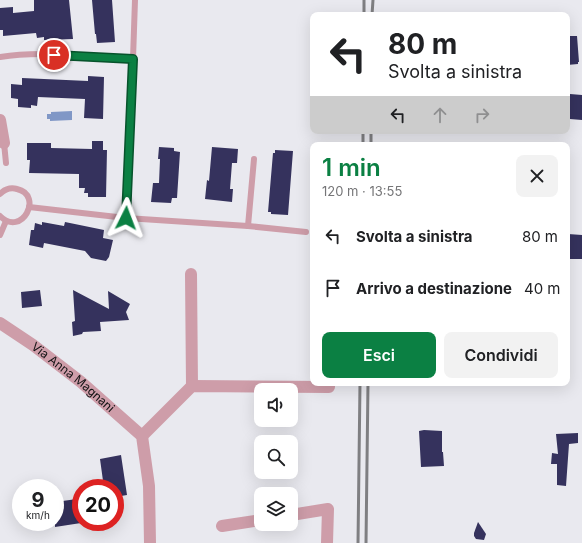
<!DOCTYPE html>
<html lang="it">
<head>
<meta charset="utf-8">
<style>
  body { margin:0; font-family:Inter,sans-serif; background:#f2f2f2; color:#202124; height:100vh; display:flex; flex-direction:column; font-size:15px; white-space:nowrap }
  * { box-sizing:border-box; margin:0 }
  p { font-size:13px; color:#757577 }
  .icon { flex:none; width:22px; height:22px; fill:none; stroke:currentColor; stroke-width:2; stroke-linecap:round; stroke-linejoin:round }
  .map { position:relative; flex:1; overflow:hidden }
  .side { position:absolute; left:310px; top:142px; width:260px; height:244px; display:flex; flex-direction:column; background:#fff; border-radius:8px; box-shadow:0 4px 16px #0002 }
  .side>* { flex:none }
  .top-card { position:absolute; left:310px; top:12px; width:260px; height:122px; border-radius:8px; box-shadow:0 4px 16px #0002; background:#fff; color:#202124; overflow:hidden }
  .fabs { position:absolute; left:254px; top:383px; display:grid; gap:8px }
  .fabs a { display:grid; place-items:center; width:44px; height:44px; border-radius:8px; background:#fff; box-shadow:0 4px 16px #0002; font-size:20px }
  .speed { position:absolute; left:12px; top:479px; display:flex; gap:8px; font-size:20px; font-weight:700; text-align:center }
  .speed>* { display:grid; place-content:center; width:52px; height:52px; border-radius:50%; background:#fff; box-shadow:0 4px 16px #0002; line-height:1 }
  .speed small { font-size:10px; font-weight:400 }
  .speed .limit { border:6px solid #d22; background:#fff; color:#111 }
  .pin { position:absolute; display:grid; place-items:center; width:34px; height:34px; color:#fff; margin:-17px; border:2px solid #fff; border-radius:50%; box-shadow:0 1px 4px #0007 }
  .me { position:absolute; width:44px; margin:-22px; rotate:3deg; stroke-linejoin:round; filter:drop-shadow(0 0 3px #0008) }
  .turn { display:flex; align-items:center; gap:14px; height:84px; padding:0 12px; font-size:18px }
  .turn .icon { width:52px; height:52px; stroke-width:2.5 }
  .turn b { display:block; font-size:28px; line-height:34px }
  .lanes { display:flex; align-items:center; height:38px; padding:0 12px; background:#0003; justify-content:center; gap:20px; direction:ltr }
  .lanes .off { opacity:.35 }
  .round { display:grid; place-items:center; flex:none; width:42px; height:42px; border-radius:8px; background:#f2f2f2 }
  .summary { display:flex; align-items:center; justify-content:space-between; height:68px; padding:0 12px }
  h1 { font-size:24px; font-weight:600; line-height:30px; color:#0b8043 }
  .primary-button { display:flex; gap:8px; margin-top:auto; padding:8px 12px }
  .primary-button a { flex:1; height:46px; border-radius:8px; background:#0b8043; color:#fff; font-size:16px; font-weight:600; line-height:46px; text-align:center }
  .primary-button a+a { background:#f2f2f2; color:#202124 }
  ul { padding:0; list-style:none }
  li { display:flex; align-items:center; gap:12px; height:52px; padding:0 12px }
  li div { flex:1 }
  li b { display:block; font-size:15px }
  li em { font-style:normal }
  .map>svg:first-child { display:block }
  .water { fill:#8097c6 }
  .building { fill:#35325d }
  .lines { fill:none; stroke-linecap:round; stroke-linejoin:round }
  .lane { stroke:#ce9da9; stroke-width:6 }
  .street { stroke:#ce9da9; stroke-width:12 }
  .rail { stroke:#7f7f82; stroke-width:3 }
  .route-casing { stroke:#07532c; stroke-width:10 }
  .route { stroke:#0b8043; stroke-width:7 }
  .labels { text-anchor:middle; stroke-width:4; stroke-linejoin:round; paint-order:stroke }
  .street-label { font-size:12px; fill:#111112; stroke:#e9e9ef }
</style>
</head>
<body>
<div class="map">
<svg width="582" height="543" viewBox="0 0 582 543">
  <rect width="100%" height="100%" fill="#e9e9ef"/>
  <path class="water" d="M72,111V120L50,121V119H47V114H51V112Z"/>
  <g class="building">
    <path d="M34,0H69L73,39L44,40V37L37,38L36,33L3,36V30H0V8L13,7V13L34,11Z"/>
    <path d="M92,0H112L115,42L97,43L96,34H95Z"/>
    <path d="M567,36H577L579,62H578V64L567,65Z"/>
    <path d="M88,76L104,77L103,119L84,118L85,99L38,97L37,106L31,105V108L18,107V99L11,98V84L22,85V78L88,81Z"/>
    <path d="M570,94L582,95V120L570,119Z"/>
    <path d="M92,141H103V150H107L106,197H88V193H84L85,188H79V174L29,173L30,160H27V143H51V148L92,149Z"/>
    <path d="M159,147L174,148V151L180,152L177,198H172L171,203L151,202L153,183H159L160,159H158Z"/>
    <path d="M212,147L238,149L237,163H232L230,189H233L232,202L205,199L207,180L209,181Z"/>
    <path d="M275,150L293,151L288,215L271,214V212H268L273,153H275Z"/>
    <path d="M42,222L64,226L65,222L104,230L103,238L113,240L109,257L106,261L91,258L85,251L44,243L43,248L29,245L31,230H34L35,223L42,225Z"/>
    <path d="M568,234L582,235V259H568Z"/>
    <path d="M40,290L42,306L22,308L21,292Z"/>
    <path d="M73,290L109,309L108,291L130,304L126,312L129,320L100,322L101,331L83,332L82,334L73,336L72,322L75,321Z"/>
    <path d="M424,430L442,431V452H443L444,466L421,467L419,431Z"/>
    <path d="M578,433V443L569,444L566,486L557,485V464H551L552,453L558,454L556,434Z"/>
    <path d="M121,455L127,495L115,497V488H104L100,459Z"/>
    <path d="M77,499L81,523L55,527V502Z"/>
    <path d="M478,522L486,534L484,540L476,539L474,536V533Z"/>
  </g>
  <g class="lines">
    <g class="lane">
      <path d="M0,57C41,50 91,57 133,59L135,0"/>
      <path d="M4,143L6,163"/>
      <path d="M0,194C5,189 10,187 17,189C44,195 22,238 0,216"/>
      <path d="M29,207L126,218L248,226L306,232"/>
      <path d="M126,218L133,59"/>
      <path d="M248,226L254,159"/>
      <path d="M0,235L6,221"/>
    </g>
    <g class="street">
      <path d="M0,120L4,143"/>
      <path d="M191,274L192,386"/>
      <path id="s1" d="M0,323L33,345L81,382L142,436L149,486L150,543"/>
      <path d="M142,436L192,386L329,387V383"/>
      <path d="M291,515L328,509L327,543"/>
      <path d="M222,526L261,520"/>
    </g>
    <g class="rail">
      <path d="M364,15V0"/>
      <path d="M372,15L373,0"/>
      <path d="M363,145V131"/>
      <path d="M371,145V131"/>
      <path d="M358,543L360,383"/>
      <path d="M366,543L368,383"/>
    </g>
  </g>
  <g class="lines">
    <g class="route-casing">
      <path id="route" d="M54,55L133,59L126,218"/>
    </g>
    <use href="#route" class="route"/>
  </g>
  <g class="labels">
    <g class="street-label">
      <text dy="4" stroke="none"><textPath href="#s1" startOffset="91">Via Anna Magnani</textPath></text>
    </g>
  </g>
</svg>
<div class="fabs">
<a><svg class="icon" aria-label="sound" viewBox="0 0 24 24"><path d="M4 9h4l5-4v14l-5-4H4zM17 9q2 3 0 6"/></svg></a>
<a><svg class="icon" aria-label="search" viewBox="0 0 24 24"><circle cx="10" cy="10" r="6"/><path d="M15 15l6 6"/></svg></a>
<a><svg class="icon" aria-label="layers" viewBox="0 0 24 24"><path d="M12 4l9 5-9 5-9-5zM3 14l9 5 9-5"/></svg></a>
</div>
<div class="speed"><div>9<small>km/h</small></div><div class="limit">20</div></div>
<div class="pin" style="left:54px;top:55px;background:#d93025"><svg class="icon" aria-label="arrive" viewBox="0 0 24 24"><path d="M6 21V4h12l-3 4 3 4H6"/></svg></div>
<svg class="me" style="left:126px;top:218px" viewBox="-20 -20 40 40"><path d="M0-17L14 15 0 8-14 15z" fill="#0b8043" stroke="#fff" stroke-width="4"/></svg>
<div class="top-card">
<div class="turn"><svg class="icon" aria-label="left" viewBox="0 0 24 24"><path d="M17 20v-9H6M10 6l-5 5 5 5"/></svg><div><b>80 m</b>Svolta a sinistra</div></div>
<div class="lanes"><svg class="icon" aria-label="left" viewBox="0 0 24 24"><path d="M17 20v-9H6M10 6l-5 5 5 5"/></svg><svg class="icon off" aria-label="ahead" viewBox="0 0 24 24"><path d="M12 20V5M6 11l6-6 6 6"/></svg><svg class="icon off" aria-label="right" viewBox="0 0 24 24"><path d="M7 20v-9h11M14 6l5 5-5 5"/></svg></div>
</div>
<section class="side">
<div class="summary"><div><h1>1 min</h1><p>120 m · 13:55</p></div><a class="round"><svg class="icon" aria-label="close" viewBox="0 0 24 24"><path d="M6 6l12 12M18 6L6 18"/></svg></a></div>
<ul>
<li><svg class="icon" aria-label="left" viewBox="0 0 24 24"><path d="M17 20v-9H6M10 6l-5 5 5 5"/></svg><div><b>Svolta a sinistra</b></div><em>80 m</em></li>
<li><svg class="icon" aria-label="arrive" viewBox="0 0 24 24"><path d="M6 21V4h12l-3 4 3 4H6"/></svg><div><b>Arrivo a destinazione</b></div><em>40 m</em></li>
</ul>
<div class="primary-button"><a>Esci</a><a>Condividi</a></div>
</section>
</div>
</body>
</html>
